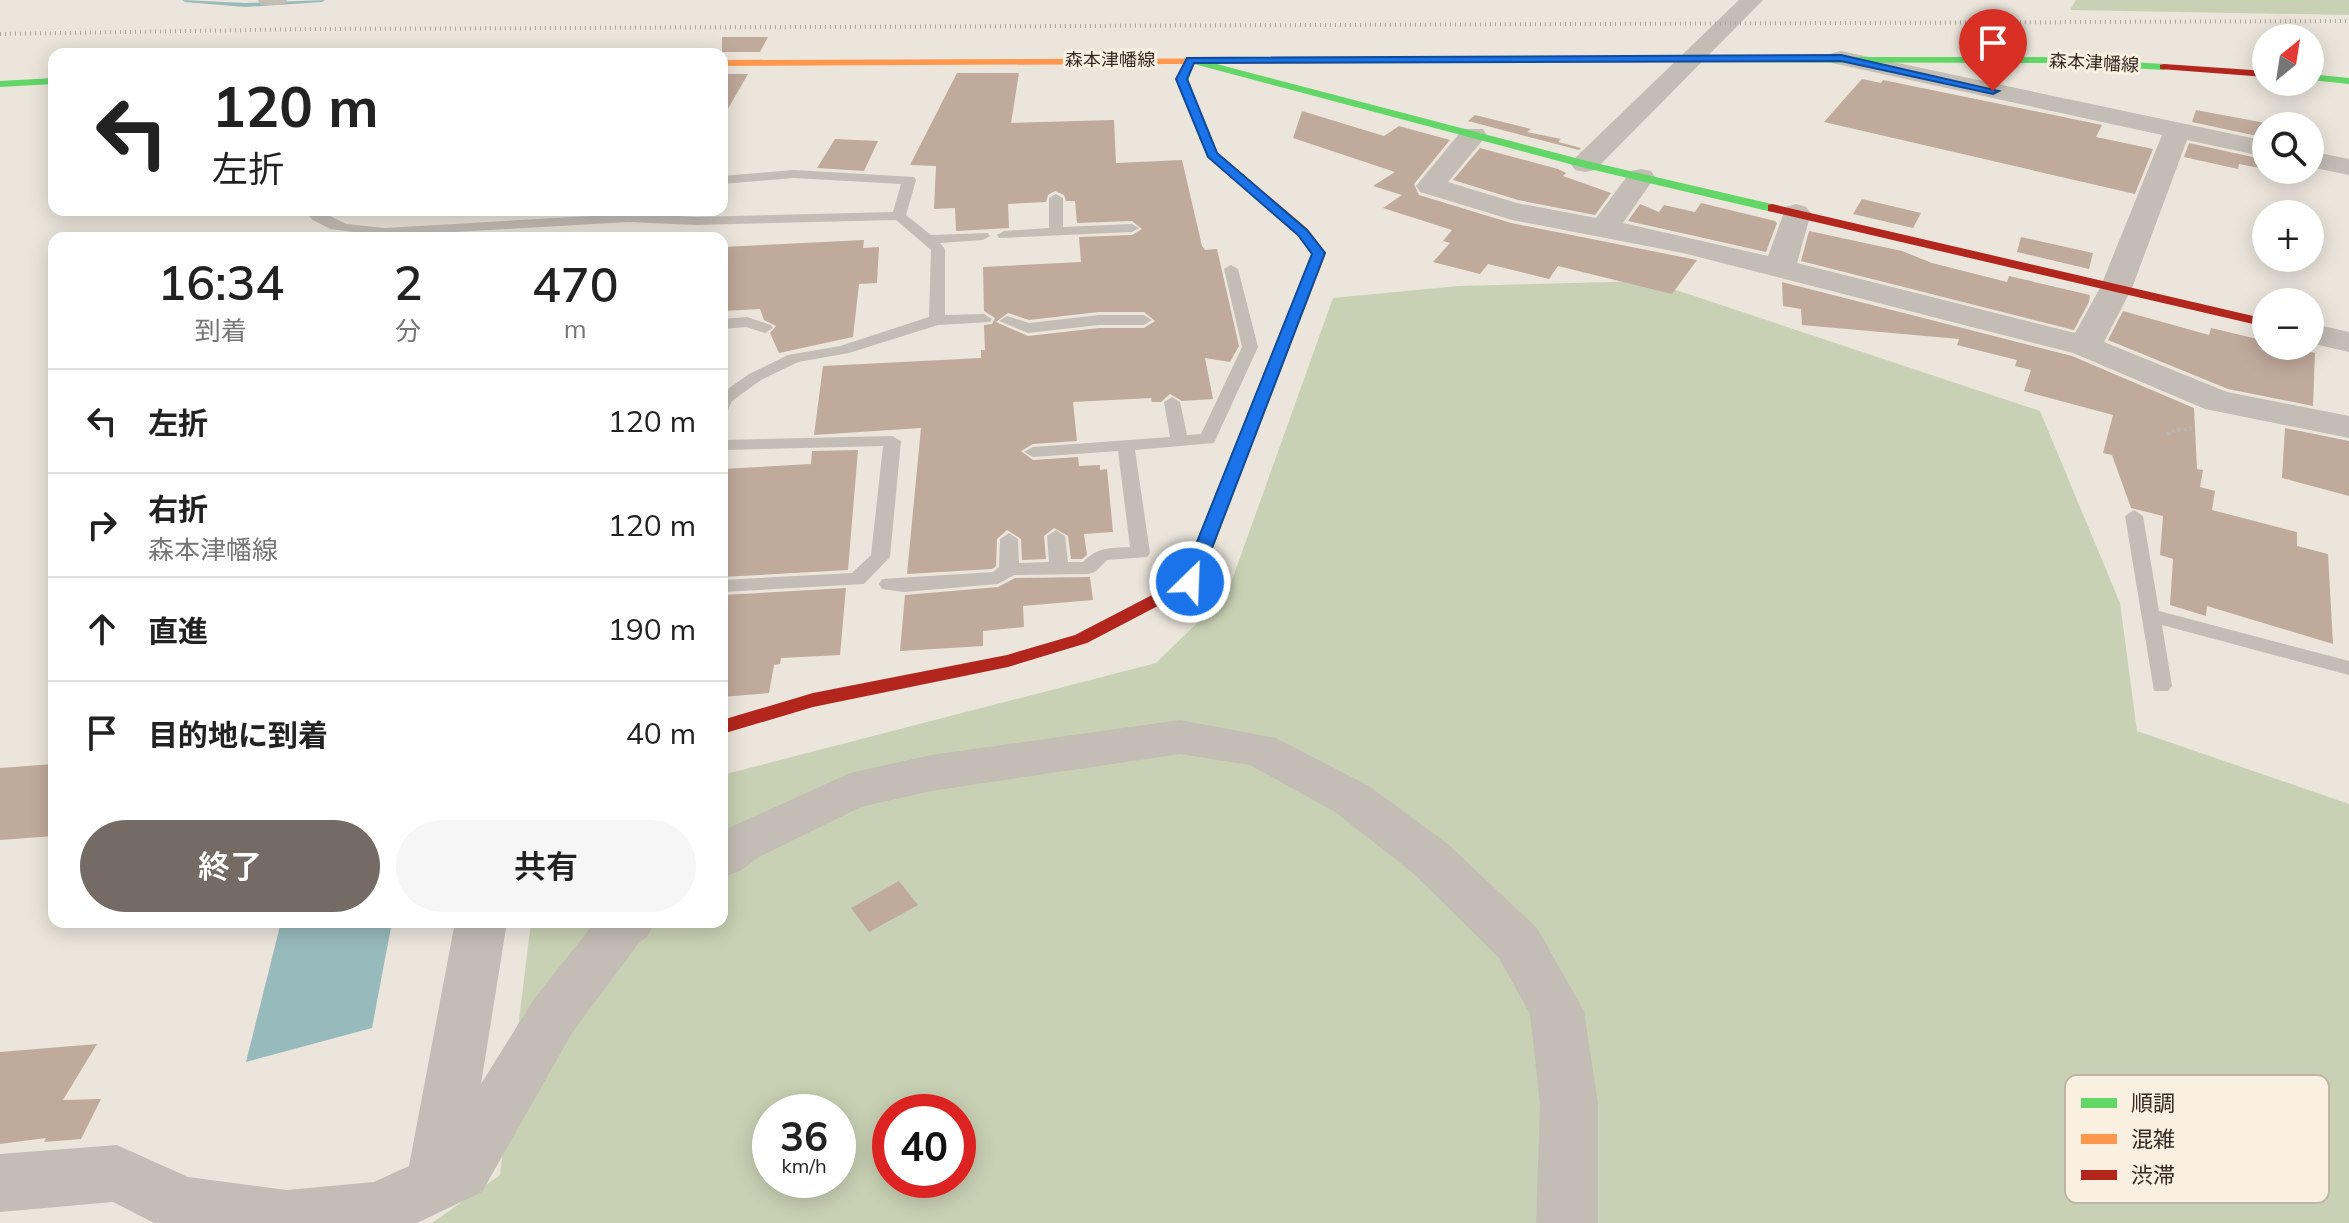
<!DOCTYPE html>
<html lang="ja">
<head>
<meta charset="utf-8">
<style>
  body { margin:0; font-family:Mulish,"Noto Sans JP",sans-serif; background:#f6f6f6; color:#222; height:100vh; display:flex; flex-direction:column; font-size:30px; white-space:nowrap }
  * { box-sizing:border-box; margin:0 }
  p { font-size:26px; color:#767676 }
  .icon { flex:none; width:44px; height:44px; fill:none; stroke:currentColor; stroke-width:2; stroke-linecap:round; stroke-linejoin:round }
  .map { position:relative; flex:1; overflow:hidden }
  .side { position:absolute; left:48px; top:232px; width:680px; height:696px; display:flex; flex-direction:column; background:#fff; border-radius:16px; box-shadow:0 4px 20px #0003 }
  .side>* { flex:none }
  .guide { position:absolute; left:48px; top:48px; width:680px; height:168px; border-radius:16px; box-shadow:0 4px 20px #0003; background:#fff; color:#222; overflow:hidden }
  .needle { width:52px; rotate:30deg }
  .controls { position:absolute; left:2252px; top:24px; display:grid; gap:16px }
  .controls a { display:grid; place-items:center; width:72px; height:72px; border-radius:50%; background:#fff; box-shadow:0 4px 20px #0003; font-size:40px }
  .speed { position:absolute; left:752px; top:1094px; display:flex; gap:16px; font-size:40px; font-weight:700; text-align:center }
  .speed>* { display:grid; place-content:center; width:104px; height:104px; border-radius:50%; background:#fff; box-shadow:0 4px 20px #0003; line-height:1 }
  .speed small { font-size:20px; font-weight:400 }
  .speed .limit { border:12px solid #d22; background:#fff; color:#111 }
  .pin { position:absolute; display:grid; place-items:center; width:68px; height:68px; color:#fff; margin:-82px -34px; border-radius:50% 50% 50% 0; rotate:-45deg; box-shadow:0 0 8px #0007 }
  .pin .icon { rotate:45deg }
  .me { position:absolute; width:88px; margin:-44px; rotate:24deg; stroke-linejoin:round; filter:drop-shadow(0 0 6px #0008) }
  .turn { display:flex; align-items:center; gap:28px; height:168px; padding:0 32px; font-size:36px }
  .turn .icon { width:104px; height:104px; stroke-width:2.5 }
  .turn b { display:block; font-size:56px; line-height:68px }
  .eta { display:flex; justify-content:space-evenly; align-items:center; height:136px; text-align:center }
  .eta b { font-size:48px; font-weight:600; line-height:56px }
  .button { display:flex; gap:16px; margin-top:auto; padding:16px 32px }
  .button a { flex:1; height:92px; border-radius:48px; background:#736b64; color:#fff; font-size:32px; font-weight:600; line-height:92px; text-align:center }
  .button a+a { background:#f6f6f6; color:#222 }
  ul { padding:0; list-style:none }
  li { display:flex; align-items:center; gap:24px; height:104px; padding:0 32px; border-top:2px solid #e0e0e0 }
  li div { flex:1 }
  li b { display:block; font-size:30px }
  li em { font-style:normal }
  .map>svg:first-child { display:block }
  .green { fill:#c9d1b4; fill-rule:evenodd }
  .water { fill:#97babc }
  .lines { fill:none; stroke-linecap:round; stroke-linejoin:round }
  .stream { fill:#97babc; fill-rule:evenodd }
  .building { fill:#c0aa9c; fill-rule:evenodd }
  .path { stroke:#bcb5ad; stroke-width:4; stroke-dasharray:3 3; stroke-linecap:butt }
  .lane { fill:#c3bdb5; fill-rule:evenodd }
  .street { fill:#c3bdb5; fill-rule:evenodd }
  .fast { fill:#63d668; fill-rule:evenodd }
  .slow { fill:#ff974d; fill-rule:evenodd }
  .jam { fill:#b3261e; fill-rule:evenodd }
  .rail { stroke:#aba59f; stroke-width:4; stroke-dasharray:1 4; stroke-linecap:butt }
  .route { fill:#1a73e8; stroke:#114b97; stroke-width:2 }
  .labels { text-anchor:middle; stroke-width:6; stroke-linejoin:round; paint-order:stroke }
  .far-street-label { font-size:18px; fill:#332a24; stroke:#f9f0e1 }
  .key { fill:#f9f0e1; stroke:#beb5a8; stroke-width:2 }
  .key-label { font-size:22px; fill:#332a24 }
</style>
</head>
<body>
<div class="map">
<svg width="2349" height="1223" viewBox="0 0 2349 1223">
  <rect width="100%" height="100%" fill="#ebe5db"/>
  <g class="green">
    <path d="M2076,0H2349V15L2070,10Z"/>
    <path d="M1649,281L2040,411L2120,603L2137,731L2349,804V1223H432L500,1175L531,922H722V775L1156,663L1227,594L1333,298L1458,286ZM770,1112H838V1180H770ZM890,1112H958V1180H890Z"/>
  </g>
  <path class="water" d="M281,922H392L372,1028L246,1062Z"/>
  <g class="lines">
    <path class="stream" d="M182,0L245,3L325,0L322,2L245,7L185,2Z"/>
  </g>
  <g class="building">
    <path d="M722,37H768L760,52H722Z"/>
    <path d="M957,73H1019L1011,123L1114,120L1116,163L1182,160L1202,246L1205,250L1217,249L1239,346L1230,362L1205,358L1213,399L1182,401L1170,394L1161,402H1152L1151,398L1073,402L1077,441L1033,444L1021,451L1033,460L1078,457L1079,466L1100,465V470L1107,469L1113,532L1084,534L1087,555L1082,559H1071L1068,536L1054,528L1044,536L1046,559L1022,560L1021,539L1007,530L997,539L996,566L992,569L907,574L921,428L814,435L823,366L981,358V350H985L984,325L992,324L995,318L984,311L983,267L1081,262L1079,237L1132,235L1142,229L1132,221L1077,223L1075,201H1066L1064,195L1055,191L1048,195L1046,202L1008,204L1009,228L956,231L955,208L934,209L936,166L910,165ZM1099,312H1144L1155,321L1144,328H1099L1028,336L996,322L1008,313L1029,320Z"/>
    <path d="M722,74H748L722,119Z"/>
    <path d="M1862,79L1881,83L1883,80L2102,125L2096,137L2153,149L2135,194L1824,122Z"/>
    <path d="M2196,110L2276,125L2266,126V138L2192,122Z"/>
    <path d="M1302,111L1384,136L1399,126L1450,140L1414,184L1419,195L1511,223L1697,260L1672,294L1558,266L1549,279L1488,264L1480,274L1433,262L1450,243L1443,241L1452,230L1383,208L1402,195L1373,186L1395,172L1293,138Z"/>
    <path d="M1475,115L1531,129L1527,132L1561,139L1558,142L1581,148L1579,150L1468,121Z"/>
    <path d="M835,139L878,141L864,171L817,168Z"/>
    <path d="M2189,143L2266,160L2265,169L2239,164L2238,169L2184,157Z"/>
    <path d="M1480,148L1558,169L1566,173L1563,176L1611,193L1595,215L1518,200L1453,180Z"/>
    <path d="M1862,199L1921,213L1913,228L1853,214Z"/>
    <path d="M1701,203L1775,221L1777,223L1766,252L1628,221L1640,204L1659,212L1664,205L1695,212Z"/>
    <path d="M1809,231L1902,251L1932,263L2007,282L2009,276L2090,295L2089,302L2074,330L1801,261Z"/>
    <path d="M2021,237L2093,253L2089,269L2017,252Z"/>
    <path d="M864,240L863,248L879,247L877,283L859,284L853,337L779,353L770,333L776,326L764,320L760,309L722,311V247Z"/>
    <path d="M1782,282L2072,356L2194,408L2197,469L2203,470L2200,487L2215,491L2212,510L2297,532V546L2328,554L2333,644L2207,606L2206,616L2170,605L2173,559L2160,555L2163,516L2131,508L2112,455L2103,453L2113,415L2024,391L2031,370L2015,366L2017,360L1957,345L1959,339L1802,325L1801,309L1783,306Z"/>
    <path d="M2123,311L2209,335L2211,328L2266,341V346H2287L2315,353L2313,406L2228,389L2108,340Z"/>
    <path d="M2285,428L2349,441V496L2282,478Z"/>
    <path d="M858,450L848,570L722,577V469L811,464L812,451Z"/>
    <path d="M1090,577L1093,600L1023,606L1024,627L983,631V646L900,651L905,595L998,587L1015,578Z"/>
    <path d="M846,588L840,655L781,658L780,664L774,665L769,693L722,697V595Z"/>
    <path d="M54,764V836L0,840V768Z"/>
    <path d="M899,881L918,905L869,932L851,908Z"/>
    <path d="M97,1044L63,1100L101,1099L81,1139L44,1142L46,1138L0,1144V1052Z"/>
  </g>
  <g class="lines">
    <path class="path" d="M2168,435L2170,431L2195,428"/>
    <g class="lane">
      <path d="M794,170L914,177L916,180L906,215L931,235L988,233L990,236L983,240L940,243L945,249V315L984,314L992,319L990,322L938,325L849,353L798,362L761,380L732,401L728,410L722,411V393L749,374L788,355L840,346L929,317L931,250L896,220L696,225L628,222L385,236L330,229L313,220L303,210H318L346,224L385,228L624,214L630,210H643L641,214L696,217L893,212L901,184L794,178L722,184V176Z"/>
      <path d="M1056,194L1063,198V227L1132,224L1139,228L1132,232L999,238L997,235L1004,231L1049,228V198Z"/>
      <path d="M1231,265L1238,269L1258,347L1214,443L1135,450L1150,553L1147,557L1107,560L1095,572L1088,574L1014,575L998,584L904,592L882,589L879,584L882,579L993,572L999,567L1000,539L1009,533L1018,539L1019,563L1049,562L1047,536L1056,530L1065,536L1068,562H1083C1098,547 1109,548 1130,547L1118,451L1033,457L1024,452L1033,447L1170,437L1164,402L1172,397L1180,402L1187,435L1201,434L1242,347L1224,269Z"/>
      <path d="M1099,315H1144L1152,320L1144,325H1099L1028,333L999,321L1007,316L1029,323Z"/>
      <path d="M747,317L771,325L773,328L765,333L746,327L722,329V319Z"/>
      <path d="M892,436L901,441L890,557L864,584L722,592V580L852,573L871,555L883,446L722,450V440Z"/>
      <path d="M2134,510L2143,516L2159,611L2349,661V675L2162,625L2172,686L2168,691H2154L2125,516Z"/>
    </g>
    <g class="street">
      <path d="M258,0H287L284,5H261Z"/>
      <path d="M1739,0H1763L1595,170L1585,172L1575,170L1571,164L1575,158Z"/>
      <path d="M1841,51L2266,141V157L2187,140L2132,288L2104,342L2227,392L2349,416V438L2205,409L2073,353L1683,253L1512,220L1420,192L1416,186L1463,129H1483L1487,135L1448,182L1517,203L1596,218L1631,171L1641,169L1651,171L1655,177L1623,223L1768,256L1786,207L1796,204L1806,207L1811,213L1797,263L2075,333L2100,288L2162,135L1832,63L1829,58L1832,53Z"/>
      <path d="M2310,151L2349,159V175L2310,167Z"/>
      <path d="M2310,323L2349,332V352L2310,343Z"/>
      <path d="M1180,720L1276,738L1369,786L1449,845L1537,928L1584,1011L1598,1104V1223H1536L1540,1104L1530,1014L1499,958L1413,873L1335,812L1250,765L1180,754L931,791L861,807L761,856L740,871L722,877V831L850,773L931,755Z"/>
      <path d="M455,922H507L481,1084L534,999L595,922H655L647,937L639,943L572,1033L482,1192L417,1223H154L113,1202L0,1212V1154L117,1145L188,1177L287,1190L374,1182L409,1166Z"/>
    </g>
    <g class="fast">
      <path d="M1190,57L1587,161L1776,205L1778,208L1772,212L1581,167L1194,64L1187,84H1179L1185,60Z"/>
      <path d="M1702,57H2046L2164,64L2169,67L2164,70L2046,63L1706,62L1701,59Z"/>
      <path d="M2310,74L2349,78V84L2310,80Z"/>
      <path d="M54,78V84L0,87V81Z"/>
    </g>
    <g class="slow">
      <path d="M1370,58L1371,60L1366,63L722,66V60Z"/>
      <path d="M1183,79L1188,82L1217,152L1308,229L1326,253L1263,416L1255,421L1247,416L1312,253L1298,235L1208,157L1178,82Z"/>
    </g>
    <g class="jam">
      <path d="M1706,56L1711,59L1710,61L1366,63L1361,60L1366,57Z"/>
      <path d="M2164,64L2266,71V77L2160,69V65Z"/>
      <path d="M1772,204L2266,319V327L1768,211V205Z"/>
      <path d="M1255,411L1263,416L1196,586L1087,643L1008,667L813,707L722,734V720L813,693L1007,655L1075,635L1183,579L1247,416Z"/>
    </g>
    <path class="rail" d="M0,34L312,29L2349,21"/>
  </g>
  <path class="route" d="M1841,55L1999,91L1993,94L1841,61L1194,63L1187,79L1217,153L1307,230L1325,253L1199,582L1190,588L1184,587L1181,582L1312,254L1298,235L1208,157L1176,79L1187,58Z"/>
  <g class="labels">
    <g class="far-street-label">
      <text x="1110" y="66">森本津幡線</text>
      <text transform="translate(2094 63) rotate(3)" y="6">森本津幡線</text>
    </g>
  </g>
  <rect x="2065" y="1075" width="264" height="128" rx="12" class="key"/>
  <rect x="2081" y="1098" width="36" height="10" fill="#63d668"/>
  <rect x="2081" y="1134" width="36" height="10" fill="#ff974d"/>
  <rect x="2081" y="1170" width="36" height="10" fill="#b3261e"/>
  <g class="key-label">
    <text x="2131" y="1111">順調</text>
    <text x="2131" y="1147">混雑</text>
    <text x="2131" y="1183">渋滞</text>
  </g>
</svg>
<div class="controls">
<a><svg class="needle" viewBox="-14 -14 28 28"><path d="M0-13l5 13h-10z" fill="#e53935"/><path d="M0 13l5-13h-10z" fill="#767676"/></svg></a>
<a><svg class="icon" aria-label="search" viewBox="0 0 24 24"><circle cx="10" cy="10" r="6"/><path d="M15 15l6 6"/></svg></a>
<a>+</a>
<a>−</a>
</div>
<div class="speed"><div>36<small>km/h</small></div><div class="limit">40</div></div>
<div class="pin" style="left:1993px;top:91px;background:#d93025"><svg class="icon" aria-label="arrive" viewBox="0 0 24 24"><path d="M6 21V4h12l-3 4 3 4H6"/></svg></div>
<svg class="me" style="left:1190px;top:582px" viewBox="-20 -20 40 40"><circle r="17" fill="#1a73e8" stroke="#fff" stroke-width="3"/><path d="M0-11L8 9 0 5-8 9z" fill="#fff"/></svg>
<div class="guide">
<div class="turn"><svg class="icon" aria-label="left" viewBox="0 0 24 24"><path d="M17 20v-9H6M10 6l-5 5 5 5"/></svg><div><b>120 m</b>左折</div></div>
</div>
<section class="side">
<div class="eta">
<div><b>16:34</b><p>到着</p></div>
<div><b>2</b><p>分</p></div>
<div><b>470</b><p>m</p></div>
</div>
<ul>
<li><svg class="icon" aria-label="left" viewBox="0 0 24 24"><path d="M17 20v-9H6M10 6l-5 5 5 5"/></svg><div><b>左折</b></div><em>120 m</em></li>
<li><svg class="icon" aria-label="right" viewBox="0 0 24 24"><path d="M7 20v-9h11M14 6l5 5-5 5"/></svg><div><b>右折</b><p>森本津幡線</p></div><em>120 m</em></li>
<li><svg class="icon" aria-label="ahead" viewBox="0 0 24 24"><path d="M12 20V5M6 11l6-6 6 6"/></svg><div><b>直進</b></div><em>190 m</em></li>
<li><svg class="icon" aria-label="arrive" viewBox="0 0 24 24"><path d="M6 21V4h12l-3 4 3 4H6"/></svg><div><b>目的地に到着</b></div><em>40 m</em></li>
</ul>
<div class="button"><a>終了</a><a>共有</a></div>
</section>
</div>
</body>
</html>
